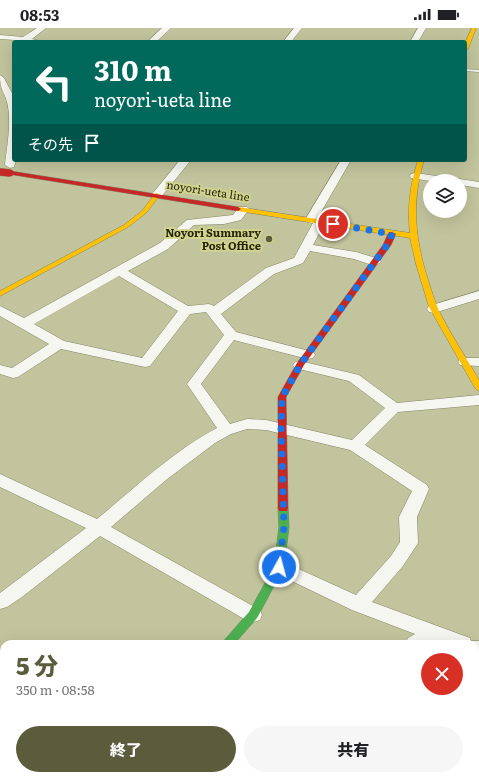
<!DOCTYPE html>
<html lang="ja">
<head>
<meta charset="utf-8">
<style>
  body { margin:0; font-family:Literata,"Noto Sans JP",serif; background:#f6f6f6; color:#202124; height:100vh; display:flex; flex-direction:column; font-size:15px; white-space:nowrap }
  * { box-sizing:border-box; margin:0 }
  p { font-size:13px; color:#757577 }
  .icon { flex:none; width:22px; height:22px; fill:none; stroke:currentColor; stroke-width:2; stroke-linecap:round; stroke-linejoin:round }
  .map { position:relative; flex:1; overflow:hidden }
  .sheet { position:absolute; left:0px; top:612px; width:479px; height:140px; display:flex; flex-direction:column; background:#fff; border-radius:12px 12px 0 0; box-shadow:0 4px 16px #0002 }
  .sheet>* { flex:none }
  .top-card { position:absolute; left:12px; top:12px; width:455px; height:122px; border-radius:4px; box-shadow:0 4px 16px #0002; background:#00695c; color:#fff; overflow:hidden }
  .buttons { position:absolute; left:423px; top:146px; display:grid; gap:8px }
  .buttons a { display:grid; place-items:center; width:44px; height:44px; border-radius:50%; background:#fff; box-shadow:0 4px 16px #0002; font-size:20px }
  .pin { position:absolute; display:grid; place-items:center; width:34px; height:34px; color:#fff; margin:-17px; border:2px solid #fff; border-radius:50%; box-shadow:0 1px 4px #0007 }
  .me { position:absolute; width:44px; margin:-22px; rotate:7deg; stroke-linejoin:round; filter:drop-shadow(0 0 3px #0008) }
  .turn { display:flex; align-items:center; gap:14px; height:84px; padding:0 16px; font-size:18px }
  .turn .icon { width:52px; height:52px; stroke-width:2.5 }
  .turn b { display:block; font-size:28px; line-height:34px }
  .then { display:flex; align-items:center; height:38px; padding:0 16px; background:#0003; gap:8px; font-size:15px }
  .round { display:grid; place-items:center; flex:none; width:42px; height:42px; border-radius:21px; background:#f6f6f6 }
  .headline { display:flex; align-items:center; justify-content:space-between; height:68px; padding:0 16px }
  h1 { font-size:24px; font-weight:800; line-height:30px; color:#5b5c3c }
  .action { display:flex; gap:8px; margin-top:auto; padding:8px 16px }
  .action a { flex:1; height:46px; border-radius:24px; background:#5b5c3c; color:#fff; font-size:16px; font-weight:800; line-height:46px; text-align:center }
  .action a+a { background:#f6f6f6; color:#202124 }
  .status { display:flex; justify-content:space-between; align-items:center; height:28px; padding:0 20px; background:#fff; direction:ltr }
  .status svg { height:11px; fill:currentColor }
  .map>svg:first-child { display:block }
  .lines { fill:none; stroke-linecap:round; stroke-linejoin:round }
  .lane-casing { stroke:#848566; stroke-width:1 }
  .street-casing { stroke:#848566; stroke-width:1 }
  .fast-casing { stroke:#848566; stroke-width:1 }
  .slow-casing { stroke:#848566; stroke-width:1 }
  .jam-casing { stroke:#848566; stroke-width:1 }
  .lane { fill:#f6f6f0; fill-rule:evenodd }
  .street { fill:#f6f6f0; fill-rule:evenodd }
  .fast { fill:#4caf50; fill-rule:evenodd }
  .slow { fill:#ffc107; fill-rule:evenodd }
  .jam { fill:#c62828; fill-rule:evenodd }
  .jam-bridge-casing { stroke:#848566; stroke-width:8; stroke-linecap:butt }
  .jam-bridge { stroke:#c62828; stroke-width:7 }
  .route { stroke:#1a73e8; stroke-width:7; stroke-dasharray:0 12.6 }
  .poi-dot { fill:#5b5c3c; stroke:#d1d38e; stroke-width:1.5 }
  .labels { text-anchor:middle; stroke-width:4; stroke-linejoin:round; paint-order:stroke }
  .far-street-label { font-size:11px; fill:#242408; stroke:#d1d38e }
  .far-poi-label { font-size:11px; font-weight:bold; fill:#242408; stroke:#d1d38e; text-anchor:end }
</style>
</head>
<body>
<div class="status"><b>08:53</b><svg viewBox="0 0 49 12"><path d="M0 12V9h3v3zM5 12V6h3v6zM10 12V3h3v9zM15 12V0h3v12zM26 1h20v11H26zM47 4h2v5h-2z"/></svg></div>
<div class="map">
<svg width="479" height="752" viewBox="0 0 479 752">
  <rect width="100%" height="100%" fill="#c2c49d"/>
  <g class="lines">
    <g class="lane-casing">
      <path id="lane" d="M465,41L479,42V44L465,43Z"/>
    </g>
    <g class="street-casing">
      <g id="street">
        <path d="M37,0H46L32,11L44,14L0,11V7L23,9Z"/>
        <path d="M162,0H171L156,14H147Z"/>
        <path d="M294,0H302L291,14H283Z"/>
        <path d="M418,0H426L418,14H410Z"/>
        <path d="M0,47L4,50L14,69V132H16L14,139L10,140L5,137C7,119 12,92 7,74C4,62 0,63 0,47Z"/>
        <path d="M180,132H191L161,169H153L151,167L153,165Z"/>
        <path d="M341,132H351L317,191L323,192L325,194L313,217L356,224L379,231L381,234L375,238L354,231L310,223L303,235L274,246L221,286L236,304L313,324L315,327L313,330L308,331L234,312L201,356L230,396L247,391L266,392L352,412L385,380L349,353L295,340L293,337L295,334L300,333L359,347L397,375L479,367V377L398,384L365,417L427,457L429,461L417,489L418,515L403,538L372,574L470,610L471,613H479V629L475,628V616H441L434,613L430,616H405L408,610L415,606L352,582L273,544L270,539L273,534L279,532L356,567L391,528L400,514L399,489L412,463L350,422L266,402L247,401L231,406L215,415L166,452L111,499L260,582L262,587L260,592L253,594L246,592L100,508L22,569L7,579L0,581V565L86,500L0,459V446L97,491C135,460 173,423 217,400L187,356L224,307L206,284L190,286L150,338L145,339L61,321L18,349L13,350L0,346V337L12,340L49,316L0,288V278L24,290L160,215L187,192L233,187L239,179H247L249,181L241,192L224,196L194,197L168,221L128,243L188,278L209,276L214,278L266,240L294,230L313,195L307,194L305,192ZM119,248L178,283L142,330L64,313L34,296Z"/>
        <path d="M415,145L451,150L456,152L460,151L479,154V160L460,157V153H430L411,150L410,148L411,146Z"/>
        <path d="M479,263V271L434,285L429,284L427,281L429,278Z"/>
        <path d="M465,330H479V338L460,337L458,334L460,331Z"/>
        <path d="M325,748H347L346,752H324Z"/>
      </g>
    </g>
    <g class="fast-casing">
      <path id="fast" d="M283,476L287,477L288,480L289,499L284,539L257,590L234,616H221L249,584L274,539L279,499L278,480L279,477Z"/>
    </g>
    <g class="slow-casing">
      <g id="slow">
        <path d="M472,0H476L468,21L465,23V15Z"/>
        <path d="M418,132H424C411,175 415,212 429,255C432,264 435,274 439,283C451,307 466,329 479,352V363L475,360L429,279L416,236L410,210L238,183L235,181L238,179L410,205C407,180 410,157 418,132Z"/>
        <path d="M157,165L160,167L146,185L128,199L0,268V263L124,197L142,183L155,166Z"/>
        <path d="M116,748H131L129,752H114Z"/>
      </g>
    </g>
    <g class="jam-casing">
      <g id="jam">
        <path d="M10,143L238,179L241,181L238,183L8,146L7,145Z"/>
        <path d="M389,204H392L396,206L391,217L304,337L286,369L288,480L287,483H279L278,480V369L297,335L383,217Z"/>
      </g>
    </g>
    <use href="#lane" class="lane"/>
    <use href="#street" class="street"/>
    <use href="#fast" class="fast"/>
    <use href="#slow" class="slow"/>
    <use href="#jam" class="jam"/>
    <g class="jam-bridge-casing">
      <path id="jam-bridge" d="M0,144L10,145"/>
    </g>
    <use href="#jam-bridge" class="jam-bridge"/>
  </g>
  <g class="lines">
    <path class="route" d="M279,539L284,499L281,400L282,370L300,337L387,217L392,206L333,196"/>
  </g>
  <circle class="poi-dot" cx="269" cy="211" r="4"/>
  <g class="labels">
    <g class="far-street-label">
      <text transform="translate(208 163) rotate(9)" y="4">noyori-ueta line</text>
    </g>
    <g class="far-poi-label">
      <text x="261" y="209">Noyori Summary<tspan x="261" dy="13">Post Office</tspan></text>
    </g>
  </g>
</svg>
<div class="buttons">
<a><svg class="icon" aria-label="layers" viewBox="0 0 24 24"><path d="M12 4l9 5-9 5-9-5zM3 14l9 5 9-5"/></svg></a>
</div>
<div class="pin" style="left:333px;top:196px;background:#d93025"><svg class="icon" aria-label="arrive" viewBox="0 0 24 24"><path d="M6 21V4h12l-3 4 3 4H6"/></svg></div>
<svg class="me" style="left:279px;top:539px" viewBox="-20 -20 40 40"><circle r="17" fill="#1a73e8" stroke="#fff" stroke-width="3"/><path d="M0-11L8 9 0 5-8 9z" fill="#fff"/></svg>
<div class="top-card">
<div class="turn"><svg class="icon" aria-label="left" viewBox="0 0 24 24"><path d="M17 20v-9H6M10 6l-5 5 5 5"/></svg><div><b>310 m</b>noyori-ueta line</div></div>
<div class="then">その先<svg class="icon" aria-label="arrive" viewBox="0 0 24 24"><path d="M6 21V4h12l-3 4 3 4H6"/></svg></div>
</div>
<section class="sheet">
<div class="headline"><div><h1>5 分</h1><p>350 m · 08:58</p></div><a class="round" style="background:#d93025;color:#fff"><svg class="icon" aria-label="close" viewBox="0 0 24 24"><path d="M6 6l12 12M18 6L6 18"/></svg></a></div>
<div class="action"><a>終了</a><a>共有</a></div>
</section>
</div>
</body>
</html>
